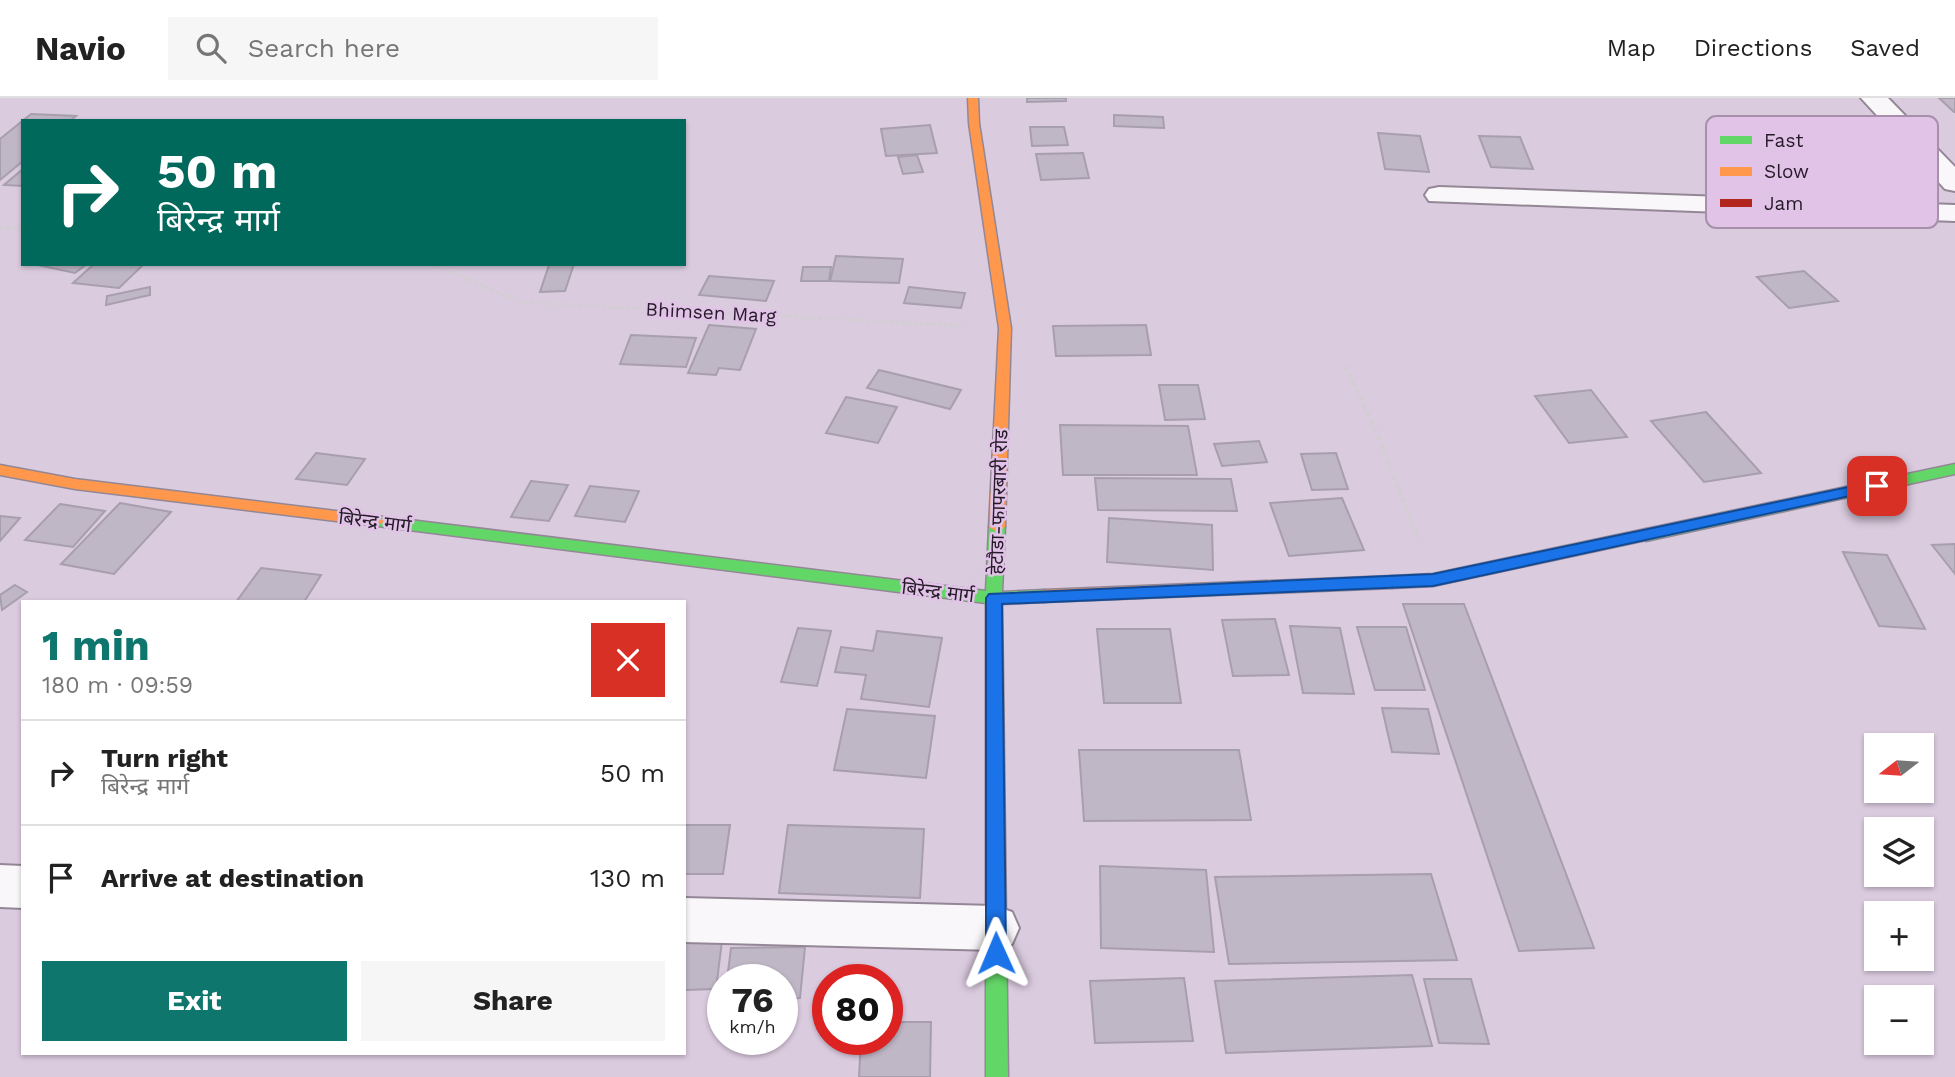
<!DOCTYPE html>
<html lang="en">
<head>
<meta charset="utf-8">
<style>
  body { margin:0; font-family:"Work Sans","Noto Sans Devanagari",sans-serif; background:#f6f6f6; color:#222; height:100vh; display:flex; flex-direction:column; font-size:26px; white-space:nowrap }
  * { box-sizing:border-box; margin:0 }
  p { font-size:23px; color:#767676 }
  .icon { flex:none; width:38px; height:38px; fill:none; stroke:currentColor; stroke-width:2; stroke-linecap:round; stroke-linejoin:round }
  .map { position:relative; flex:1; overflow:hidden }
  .panel { position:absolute; left:21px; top:502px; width:665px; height:455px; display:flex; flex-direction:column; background:#fff; border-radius:0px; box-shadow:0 2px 5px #0004 }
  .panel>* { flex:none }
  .guide { position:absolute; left:21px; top:21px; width:665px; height:147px; border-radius:0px; box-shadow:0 2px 5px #0004; background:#00695c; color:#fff; overflow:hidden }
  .needle { width:46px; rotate:253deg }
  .fabs { position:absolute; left:1864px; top:635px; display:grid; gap:14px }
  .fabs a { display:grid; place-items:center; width:70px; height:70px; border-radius:0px; background:#fff; box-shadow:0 2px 5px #0004; font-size:35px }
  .speed { position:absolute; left:707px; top:866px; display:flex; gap:14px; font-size:35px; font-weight:700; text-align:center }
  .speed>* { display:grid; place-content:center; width:91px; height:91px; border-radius:50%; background:#fff; box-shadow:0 2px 5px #0004; line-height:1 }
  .speed small { font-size:18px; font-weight:400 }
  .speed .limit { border:10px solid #d22; background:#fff; color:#111 }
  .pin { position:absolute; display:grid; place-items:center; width:60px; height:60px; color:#fff; margin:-30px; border-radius:14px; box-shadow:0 4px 10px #0006 }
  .me { position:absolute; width:77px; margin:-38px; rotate:359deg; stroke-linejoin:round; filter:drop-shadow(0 0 5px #0008) }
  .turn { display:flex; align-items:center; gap:24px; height:147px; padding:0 21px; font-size:32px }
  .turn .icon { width:91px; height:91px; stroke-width:2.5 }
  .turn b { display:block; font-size:49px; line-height:60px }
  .round { display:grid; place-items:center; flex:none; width:74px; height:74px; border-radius:0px; background:#f6f6f6 }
  .summary { display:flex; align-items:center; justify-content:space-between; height:119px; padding:0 21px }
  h1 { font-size:42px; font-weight:700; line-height:52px; color:#0f766e }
  .primary-button { display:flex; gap:14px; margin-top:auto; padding:14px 21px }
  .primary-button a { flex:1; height:80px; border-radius:0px; background:#0f766e; color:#fff; font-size:28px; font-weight:700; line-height:80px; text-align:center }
  .primary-button a+a { background:#f6f6f6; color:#222 }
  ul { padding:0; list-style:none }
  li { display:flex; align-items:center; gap:21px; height:105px; padding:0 21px; border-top:2px solid #e0e0e0 }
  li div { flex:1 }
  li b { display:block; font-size:26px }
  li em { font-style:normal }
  header { display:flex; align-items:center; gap:42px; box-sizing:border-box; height:98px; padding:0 35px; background:#fff; border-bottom:2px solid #e0e0e0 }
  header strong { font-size:33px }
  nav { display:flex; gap:38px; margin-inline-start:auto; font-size:24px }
  .search { width:490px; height:63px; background:#f6f6f6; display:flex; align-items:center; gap:18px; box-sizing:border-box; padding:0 24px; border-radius:0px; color:#767676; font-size:26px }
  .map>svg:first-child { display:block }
  .building { fill:#bfb6c6; stroke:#a79eae; stroke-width:2 }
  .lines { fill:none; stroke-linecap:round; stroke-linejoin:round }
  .street-casing { stroke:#938796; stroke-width:4 }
  .fast-casing { stroke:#938796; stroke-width:3 }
  .slow-casing { stroke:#938796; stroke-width:3 }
  .jam-casing { stroke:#938796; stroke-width:3 }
  .path-far1 { stroke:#d3ced4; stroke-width:3.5; stroke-dasharray:3.5 2.5; stroke-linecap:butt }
  .path { stroke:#d3ced4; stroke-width:4.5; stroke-dasharray:5 3.5; stroke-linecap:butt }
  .street { fill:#faf7fa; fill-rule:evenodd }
  .fast { fill:#63d668; fill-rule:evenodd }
  .slow { fill:#ff974d; fill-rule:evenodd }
  .jam { fill:#b3261e; fill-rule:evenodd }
  .route { fill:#1a73e8; stroke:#114b97; stroke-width:2 }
  .labels { text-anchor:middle; stroke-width:5; stroke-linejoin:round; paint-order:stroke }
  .street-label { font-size:19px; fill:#251a27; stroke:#e0c3e7 }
  .key { fill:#e0c3e7; stroke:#a890ad; stroke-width:2 }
  .key-label { font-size:19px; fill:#251a27 }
</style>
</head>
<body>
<header>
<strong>Navio</strong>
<div class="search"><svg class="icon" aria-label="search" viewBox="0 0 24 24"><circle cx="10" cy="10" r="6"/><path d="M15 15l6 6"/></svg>Search here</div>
<nav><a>Map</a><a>Directions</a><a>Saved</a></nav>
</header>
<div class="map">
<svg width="1955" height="979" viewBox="0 0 1955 979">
  <rect width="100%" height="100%" fill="#dbcbdf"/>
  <g class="building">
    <path d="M1027,0H1066V3L1027,4Z"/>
    <path d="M1939,0H1955V14H1954Z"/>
    <path d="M31,16L76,18L70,23H23V63L0,82V41Z"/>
    <path d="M1114,17L1163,19L1164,30L1114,28Z"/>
    <path d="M930,27L937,55L886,58L881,31Z"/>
    <path d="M1030,29H1064L1068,47L1032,48Z"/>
    <path d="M1378,35L1420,38L1429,74L1385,71Z"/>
    <path d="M1479,38L1520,39L1533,71L1491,69Z"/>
    <path d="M1083,55L1089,80L1041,82L1036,56Z"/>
    <path d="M917,57L923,74L903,76L898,59Z"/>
    <path d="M23,71V88L4,87Z"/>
    <path d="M836,158L903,161L899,185L830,183Z"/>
    <path d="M33,166H87L75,175Z"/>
    <path d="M94,166H144L119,190L73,185Z"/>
    <path d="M574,166L565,193L540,194L549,167Z"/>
    <path d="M803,169H831L829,183H801Z"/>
    <path d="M1804,173L1838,203L1789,210L1757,179Z"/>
    <path d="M709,178L774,183L766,203L699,197Z"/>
    <path d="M150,189V197L106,207L107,198Z"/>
    <path d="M909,189L965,195L961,210L904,205Z"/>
    <path d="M709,227L756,231L740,272L719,270L716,277L688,275Z"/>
    <path d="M1146,227L1151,257L1056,258L1053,228Z"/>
    <path d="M631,237L696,240L686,269L620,266Z"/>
    <path d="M879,272L961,292L950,311L867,290Z"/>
    <path d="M1159,287H1198L1205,321L1165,322Z"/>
    <path d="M1591,292L1627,339L1569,345L1535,298Z"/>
    <path d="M846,299L897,309L878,345L826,335Z"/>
    <path d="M1706,314L1761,375L1704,384L1651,323Z"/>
    <path d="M1060,327L1188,328L1197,377H1063Z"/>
    <path d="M1259,343L1267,364L1222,368L1214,346Z"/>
    <path d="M316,355L365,361L347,387L296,381Z"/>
    <path d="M1336,355L1348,391L1312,392L1301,356Z"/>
    <path d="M1095,380L1231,381L1237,413L1098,412Z"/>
    <path d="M531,383L568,387L549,423L511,419Z"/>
    <path d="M590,388L639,393L625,424L575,418Z"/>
    <path d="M1342,400L1364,452L1289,458L1270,405Z"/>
    <path d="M120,405L171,414L114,476L61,466Z"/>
    <path d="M60,406L105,413L73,449L25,442Z"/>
    <path d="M0,418L20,420L0,443Z"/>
    <path d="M1109,420L1212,427L1213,472L1107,464Z"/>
    <path d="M1955,446V476L1932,447Z"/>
    <path d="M1843,454L1887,457L1925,531L1879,528Z"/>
    <path d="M261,470L321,477L304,504H236Z"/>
    <path d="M15,487L27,494L2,512L0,497Z"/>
    <path d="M1403,506H1464L1594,850L1519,853Z"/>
    <path d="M1275,521L1289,577L1233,578L1222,522Z"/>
    <path d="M1290,528L1340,530L1354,596L1303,595Z"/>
    <path d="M1357,529H1406L1425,592H1375Z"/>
    <path d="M798,530L831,533L817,588L781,584Z"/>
    <path d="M1097,531H1170L1181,605H1104Z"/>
    <path d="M877,533L942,540L929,609L861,601L866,577L835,574L841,549L873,553Z"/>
    <path d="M1382,610L1428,611L1439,656L1392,654Z"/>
    <path d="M847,611L935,618L926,680L834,672Z"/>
    <path d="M1079,652H1239L1251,722L1084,723Z"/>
    <path d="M684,727H730L723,776H684Z"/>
    <path d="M788,727L924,731L920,800L779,795Z"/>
    <path d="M1100,768L1206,772L1214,854L1101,850Z"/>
    <path d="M1431,776L1457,862L1229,866L1215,779Z"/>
    <path d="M722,843L716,891L684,892V844Z"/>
    <path d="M805,849L800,900L782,901V882H727L731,850Z"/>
    <path d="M1412,877L1432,948L1226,955L1215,883Z"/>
    <path d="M1184,880L1193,943L1095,945L1090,883Z"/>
    <path d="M1424,881H1471L1489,946L1439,945Z"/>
    <path d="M887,924H931L930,979H859L861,942H887Z"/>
  </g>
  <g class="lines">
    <g class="street-casing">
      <g id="street">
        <path d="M1861,0H1888L1955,69V93L1945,91Z"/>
        <path d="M1439,89L1955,107V123L1429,103L1425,97L1429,91Z"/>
        <path d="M0,767L23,768V810L0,809Z"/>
        <path d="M684,800L995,808L1012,814L1019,830L1012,846L995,852L684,844Z"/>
      </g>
    </g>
    <g class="fast-casing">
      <g id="fast">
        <path d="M1955,366V376L1646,443L1638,437L1646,431Z"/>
        <path d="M377,418L986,493L989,429L992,425H1002L1005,429L1002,494L1044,492L1050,494L1052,498L1050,502L1044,504L1002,506L1008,979H986V505L377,428L369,423Z"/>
      </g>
    </g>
    <g class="slow-casing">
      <g id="slow">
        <path d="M968,0H978L979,25L1011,230L1005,429L997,434L989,429L999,230L969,25Z"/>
        <path d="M0,367L75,381L377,418L385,423L377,428L75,391L0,377Z"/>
        <path d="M1392,478L1400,484L1392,490L1044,504L1038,502L1036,498L1038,494L1044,492Z"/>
      </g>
    </g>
    <g class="jam-casing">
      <path id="jam" d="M1646,431L1654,437L1651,441L1433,488L1392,490L1384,484L1392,478L1433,476Z"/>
    </g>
    <g class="path-far1">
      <path d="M0,129L23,131"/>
      <path d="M424,166L434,167L521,204L964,228"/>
    </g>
    <path class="path" d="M1345,268L1379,340L1418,442"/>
    <use href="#street" class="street"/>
    <use href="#fast" class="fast"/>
    <use href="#slow" class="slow"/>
    <use href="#jam" class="jam"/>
  </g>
  <path class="route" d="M1877,383L1882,384L1884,388L1882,391L1433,488L1002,506L1006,855L1003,862L996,864L989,862L986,855V500L989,496L1433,476Z"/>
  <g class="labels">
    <g class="street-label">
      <text transform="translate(711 214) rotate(3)" y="7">Bhimsen Marg</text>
      <text transform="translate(998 404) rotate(-88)" y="7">हेटौडा-फापरबारी रोड</text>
      <text transform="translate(375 423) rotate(7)" y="7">बिरेन्द्र मार्ग</text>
      <text transform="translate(938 493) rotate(7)" y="7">बिरेन्द्र मार्ग</text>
    </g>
  </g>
  <rect x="1706" y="18" width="232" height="112" rx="10" class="key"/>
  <rect x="1720" y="38" width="32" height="8" fill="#63d668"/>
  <rect x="1720" y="69" width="32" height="9" fill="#ff974d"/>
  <rect x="1720" y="101" width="32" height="8" fill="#b3261e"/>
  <g class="key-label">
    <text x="1764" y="49">Fast</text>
    <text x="1764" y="80">Slow</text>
    <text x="1764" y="112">Jam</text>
  </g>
</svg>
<div class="fabs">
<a><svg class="needle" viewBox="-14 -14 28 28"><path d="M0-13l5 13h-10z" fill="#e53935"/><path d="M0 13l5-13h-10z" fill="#767676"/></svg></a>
<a><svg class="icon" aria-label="layers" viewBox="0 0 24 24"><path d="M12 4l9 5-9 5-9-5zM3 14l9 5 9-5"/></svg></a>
<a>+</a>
<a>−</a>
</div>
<div class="speed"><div>76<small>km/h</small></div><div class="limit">80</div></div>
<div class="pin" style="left:1877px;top:388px;background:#d93025"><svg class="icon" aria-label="arrive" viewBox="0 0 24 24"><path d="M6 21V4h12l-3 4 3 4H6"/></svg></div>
<svg class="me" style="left:996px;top:855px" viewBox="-20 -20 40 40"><path d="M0-17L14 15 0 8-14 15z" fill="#1a73e8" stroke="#fff" stroke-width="4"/></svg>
<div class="guide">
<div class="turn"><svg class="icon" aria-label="right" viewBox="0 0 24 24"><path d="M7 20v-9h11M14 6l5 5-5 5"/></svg><div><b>50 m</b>बिरेन्द्र मार्ग</div></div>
</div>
<section class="panel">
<div class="summary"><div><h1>1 min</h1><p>180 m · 09:59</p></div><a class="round" style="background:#d93025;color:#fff"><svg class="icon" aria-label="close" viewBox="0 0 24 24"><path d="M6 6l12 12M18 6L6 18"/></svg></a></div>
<ul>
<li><svg class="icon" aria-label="right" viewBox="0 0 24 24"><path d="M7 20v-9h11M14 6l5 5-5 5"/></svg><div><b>Turn right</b><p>बिरेन्द्र मार्ग</p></div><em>50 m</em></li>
<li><svg class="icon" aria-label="arrive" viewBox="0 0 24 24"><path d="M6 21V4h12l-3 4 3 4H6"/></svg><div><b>Arrive at destination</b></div><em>130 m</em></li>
</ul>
<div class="primary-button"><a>Exit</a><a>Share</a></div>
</section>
</div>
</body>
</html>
